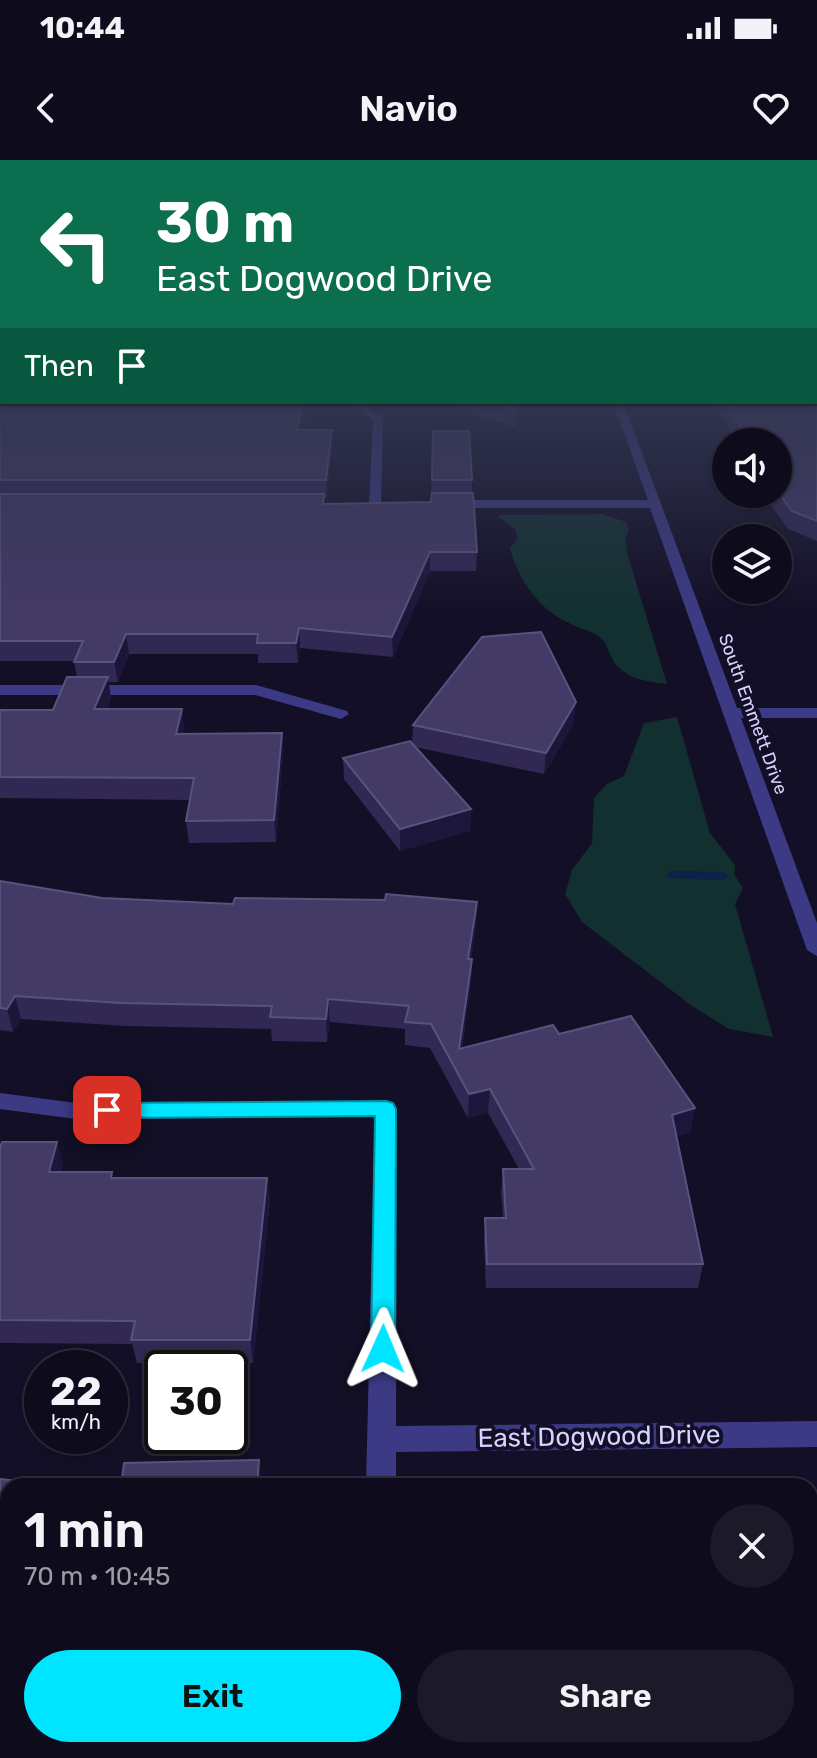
<!DOCTYPE html>
<html lang="en">
<head>
<meta charset="utf-8">
<style>
  body { margin:0; font-family:Rubik,sans-serif; background:#1c1929; color:#f1f3f6; height:100vh; display:flex; flex-direction:column; font-size:30px; white-space:nowrap }
  * { box-sizing:border-box; margin:0 }
  p { font-size:26px; color:#9b9ba3 }
  .icon { flex:none; width:44px; height:44px; fill:none; stroke:currentColor; stroke-width:2; stroke-linecap:round; stroke-linejoin:round }
  .map { position:relative; flex:1; overflow:hidden }
  .details { position:absolute; left:0px; top:1318px; width:818px; height:280px; display:flex; flex-direction:column; background:#0e0b1c; border-radius:24px 24px 0 0; box-shadow:0 2px 6px #0004,0 0 0 2px #2e2b3b }
  .details>* { flex:none }
  .top-card { position:absolute; left:0px; top:0px; width:818px; height:244px; box-shadow:0 2px 6px #0004,0 0 0 2px #2e2b3b; background:#0b6e4f; color:#fff; overflow:hidden }
  .controls { position:absolute; left:712px; top:268px; display:grid; gap:16px }
  .controls a { display:grid; place-items:center; width:80px; height:80px; border-radius:50%; background:#0e0b1c; box-shadow:0 2px 6px #0004,0 0 0 2px #2e2b3b; font-size:40px }
  .speed { position:absolute; left:24px; top:1190px; display:flex; gap:16px; font-size:40px; font-weight:700; text-align:center }
  .speed>* { display:grid; place-content:center; width:104px; height:104px; border-radius:50%; background:#0e0b1c; box-shadow:0 2px 6px #0004,0 0 0 2px #2e2b3b; line-height:1 }
  .speed small { font-size:20px; font-weight:400 }
  .speed .limit { border:4px solid #111; border-radius:12px; background:#fff; color:#111 }
  .pin { position:absolute; display:grid; place-items:center; width:68px; height:68px; color:#fff; margin:-34px; border-radius:16px; box-shadow:0 4px 12px #0006 }
  .me { position:absolute; width:88px; margin:-44px; rotate:1deg; stroke-linejoin:round; filter:drop-shadow(0 0 6px #0008) }
  .turn { display:flex; align-items:center; gap:28px; height:168px; padding:0 24px; font-size:36px }
  .turn .icon { width:104px; height:104px; stroke-width:2.5 }
  .turn b { display:block; font-size:56px; line-height:68px }
  .then { display:flex; align-items:center; height:76px; padding:0 24px; background:#0003; gap:16px; font-size:30px }
  .round { display:grid; place-items:center; flex:none; width:84px; height:84px; border-radius:42px; background:#1c1929 }
  .headline { display:flex; align-items:center; justify-content:space-between; height:136px; padding:0 24px }
  h1 { font-size:48px; font-weight:600; line-height:60px }
  .button { display:flex; gap:16px; margin-top:auto; padding:16px 24px }
  .button a { flex:1; height:92px; border-radius:48px; background:#00e5ff; color:#111; font-size:32px; font-weight:600; line-height:92px; text-align:center }
  .button a+a { background:#1c1929; color:#f1f3f6 }
  .status { display:flex; justify-content:space-between; align-items:center; height:56px; padding:0 40px; background:#0e0b1c; direction:ltr }
  .status svg { height:22px; fill:currentColor }
  header { display:flex; justify-content:space-between; align-items:center; height:104px; padding:0 24px; background:#0e0b1c; font-size:36px; font-weight:600 }
  .map>svg:first-child { display:block }
  .green { fill:#12302f }
  .lines { fill:none; stroke-linecap:round; stroke-linejoin:round }
  .stream { fill:#0c2248; fill-rule:evenodd }
  .street { fill:#3d3a85; fill-rule:evenodd }
  .wall { fill:#312854 }
  .shaded-wall { fill:#1d163a }
  .building { fill:#433a66; stroke:#5a527e; stroke-width:2 }
  .route { fill:#00e5ff; stroke:#0095a6; stroke-width:2 }
  .labels { text-anchor:middle; stroke-width:8; stroke-linejoin:round; paint-order:stroke }
  .far-street-label { font-size:18px; fill:#d9d4ff; stroke:#130f26 }
  .near-street-label { font-size:26px; fill:#d9d4ff; stroke:#130f26 }
</style>
</head>
<body>
<div class="status"><b>10:44</b><svg viewBox="0 0 49 12"><path d="M0 12V9h3v3zM5 12V6h3v6zM10 12V3h3v9zM15 12V0h3v12zM26 1h20v11H26zM47 4h2v5h-2z"/></svg></div>
<header><svg class="icon" aria-label="back" viewBox="0 0 24 24"><path d="M15 5l-7 7 7 7"/></svg>Navio<svg class="icon" aria-label="heart" viewBox="0 0 24 24"><path d="M12 20l-8-8c-3-5 5-10 8-4 3-6 11-1 8 4z"/></svg></header>
<div class="map">
<svg width="817" height="1598" viewBox="0 0 817 1598">
  <rect width="100%" height="100%" fill="#130f26"/>
  <g class="green">
    <path d="M602,354L626,362L629,370L625,378L628,396L667,524C648,522 624,519 613,500C608,491 607,482 597,475C588,470 578,468 569,463C539,450 518,419 510,388L518,378L515,369L498,357L500,355Z"/>
    <path d="M677,557L710,673L735,705L734,714L743,728L735,744L773,877L729,869L692,846L582,762L565,734L572,710L592,683L594,638L607,624L624,616L644,563Z"/>
  </g>
  <g class="lines">
    <path class="stream" d="M673,711L723,712L729,716L723,720L668,718L667,715L668,712Z"/>
    <g class="street">
      <path d="M351,242H363L383,259L381,345L375,349L369,345L373,260Z"/>
      <path d="M613,242H623L737,548H817V558H741L817,763V796L807,790L650,348H448L442,344L448,340H648Z"/>
      <path d="M0,525H256L347,551L349,554L341,559L255,535H0Z"/>
      <path d="M0,933L76,943L386,941L394,943L397,949L396,1266L817,1261V1287L396,1292V1326H366L375,957L76,959L0,949Z"/>
      <rect x="360" y="1590" width="34" height="8"/>
    </g>
  </g>
  <g class="wall">
    <path d="M817,239V381L788,369L763,334H778V282H737L714,242H816Z"/>
    <path d="M2,242H308L302,270L332,287L327,338H324V344L431,342L433,271L472,320V333L477,392L476,411H430L393,497L300,488L298,503H258V494H129L118,522H108L111,538L107,549H182L184,570L183,574L282,573L283,594L276,682L189,683L186,661L190,640L0,638V550H53L77,517L74,501H0V243Z"/>
    <path d="M439,242H515L516,250L515,267Z"/>
    <path d="M574,563L544,614L415,587L471,649L470,671L400,691L344,619L343,598L412,584L413,565Z"/>
    <path d="M0,721L102,738L233,744L477,742L476,765L471,799H472L471,822L462,888L559,874L695,948L690,972L676,976L703,1104L698,1128H486L484,1082L485,1058H503L501,1032L503,1009H519L488,953L468,958L430,888L405,885V869L330,862L327,882L272,881L271,869L125,866L21,859L13,872L0,870Z"/>
    <path d="M57,982L63,1006L61,1012L113,1018H267L270,1041L253,1203H137L132,1184L0,1183V988Z"/>
    <path d="M546,1590H810L813,1598H546Z"/>
  </g>
  <g class="shaded-wall">
    <path d="M303,242H308L298,287L297,270Z"/>
    <path d="M332,270V287L327,338L326,320Z"/>
    <path d="M430,392V411L393,497L392,477Z"/>
    <path d="M299,468L300,488L298,503L296,483Z"/>
    <path d="M126,474L129,494L118,522L114,502Z"/>
    <path d="M108,517L111,538L98,570L94,549Z"/>
    <path d="M576,542L574,563L544,614L546,593Z"/>
    <path d="M182,549L184,570L178,595L176,574Z"/>
    <path d="M282,573L283,594L276,682L274,660Z"/>
    <path d="M471,649L470,671L400,691V669Z"/>
    <path d="M477,742L476,765L467,822L468,799Z"/>
    <path d="M472,799L471,822L458,912L459,889Z"/>
    <path d="M15,836L21,859L13,872L7,849Z"/>
    <path d="M328,839L330,862L327,882L326,859Z"/>
    <path d="M490,929L488,953L468,958L469,934Z"/>
    <path d="M695,948L690,972L667,978L672,955Z"/>
    <path d="M57,982L63,1006L55,1035L49,1012Z"/>
    <path d="M267,1018L270,1041L253,1203L250,1180Z"/>
    <path d="M259,1300L262,1322V1326H257Z"/>
    <path d="M8,1406V1454L4,1465L7,1472L0,1495V1429Z"/>
  </g>
  <g class="building">
    <path d="M816,238L817,239V361L792,351L778,332V282H750L726,242H816Z"/>
    <path d="M2,240V242H303L297,270H332L326,320H0V243Z"/>
    <path d="M490,242H515L516,250Z"/>
    <path d="M433,271H469L472,320H432Z"/>
    <path d="M432,333H473L477,392H430L392,477L299,468L296,483H257L258,474H126L114,502H74L83,481H0V334H324L323,344L431,342Z"/>
    <path d="M541,472L576,542L546,593L413,565L482,477Z"/>
    <path d="M67,517H108L94,549H182L176,574L282,573L274,660L186,661L194,618L0,617V550H53Z"/>
    <path d="M410,581L471,649L400,669L343,598Z"/>
    <path d="M0,721L102,738L233,744L235,738L385,740L386,734L477,742L468,799H472L459,889L553,865L559,874L631,856L695,948L672,955L703,1104H487L485,1058H506L503,1009H534L490,929L469,934L431,864L405,862L409,846L328,839L326,859L270,857L272,846L121,843L15,836L7,849L0,848Z"/>
    <path d="M2,982H57L49,1012H112L111,1018H267L250,1180H131L135,1161L0,1160V988Z"/>
    <path d="M259,1300L257,1326H121L124,1303Z"/>
    <path d="M0,1319L37,1323L36,1326H8V1406L0,1429Z"/>
    <path d="M810,1523L814,1542H810Z"/>
    <path d="M810,1584L813,1598H551V1590H810Z"/>
  </g>
  <linearGradient id="sky" x2="0" y2="1"><stop stop-color="#0a0815"/><stop offset="0.51" stop-color="#333752"/><stop offset="1" stop-color="#333752" stop-opacity="0"/></linearGradient>
  <rect width="817" height="455" fill="url(#sky)"/>
  <path class="route" d="M386,941L393,943L396,949L395,1189L391,1196L383,1199L374,1196L371,1189L375,956L107,958L100,956L97,950L100,945L107,943Z"/>
  <g class="labels">
    <g class="far-street-label">
      <text transform="translate(753 554) rotate(70)" y="6">South Emmett Drive</text>
    </g>
    <g class="near-street-label">
      <text transform="translate(599 1276) rotate(-1)" y="9">East Dogwood Drive</text>
    </g>
  </g>
</svg>
<div class="controls">
<a><svg class="icon" aria-label="sound" viewBox="0 0 24 24"><path d="M4 9h4l5-4v14l-5-4H4zM17 9q2 3 0 6"/></svg></a>
<a><svg class="icon" aria-label="layers" viewBox="0 0 24 24"><path d="M12 4l9 5-9 5-9-5zM3 14l9 5 9-5"/></svg></a>
</div>
<div class="speed"><div>22<small>km/h</small></div><div class="limit">30</div></div>
<div class="pin" style="left:107px;top:950px;background:#d93025"><svg class="icon" aria-label="arrive" viewBox="0 0 24 24"><path d="M6 21V4h12l-3 4 3 4H6"/></svg></div>
<svg class="me" style="left:383px;top:1189px" viewBox="-20 -20 40 40"><path d="M0-17L14 15 0 8-14 15z" fill="#00e5ff" stroke="#fff" stroke-width="4"/></svg>
<div class="top-card">
<div class="turn"><svg class="icon" aria-label="left" viewBox="0 0 24 24"><path d="M17 20v-9H6M10 6l-5 5 5 5"/></svg><div><b>30 m</b>East Dogwood Drive</div></div>
<div class="then">Then<svg class="icon" aria-label="arrive" viewBox="0 0 24 24"><path d="M6 21V4h12l-3 4 3 4H6"/></svg></div>
</div>
<section class="details">
<div class="headline"><div><h1>1 min</h1><p>70 m · 10:45</p></div><a class="round"><svg class="icon" aria-label="close" viewBox="0 0 24 24"><path d="M6 6l12 12M18 6L6 18"/></svg></a></div>
<div class="button"><a>Exit</a><a>Share</a></div>
</section>
</div>
</body>
</html>
